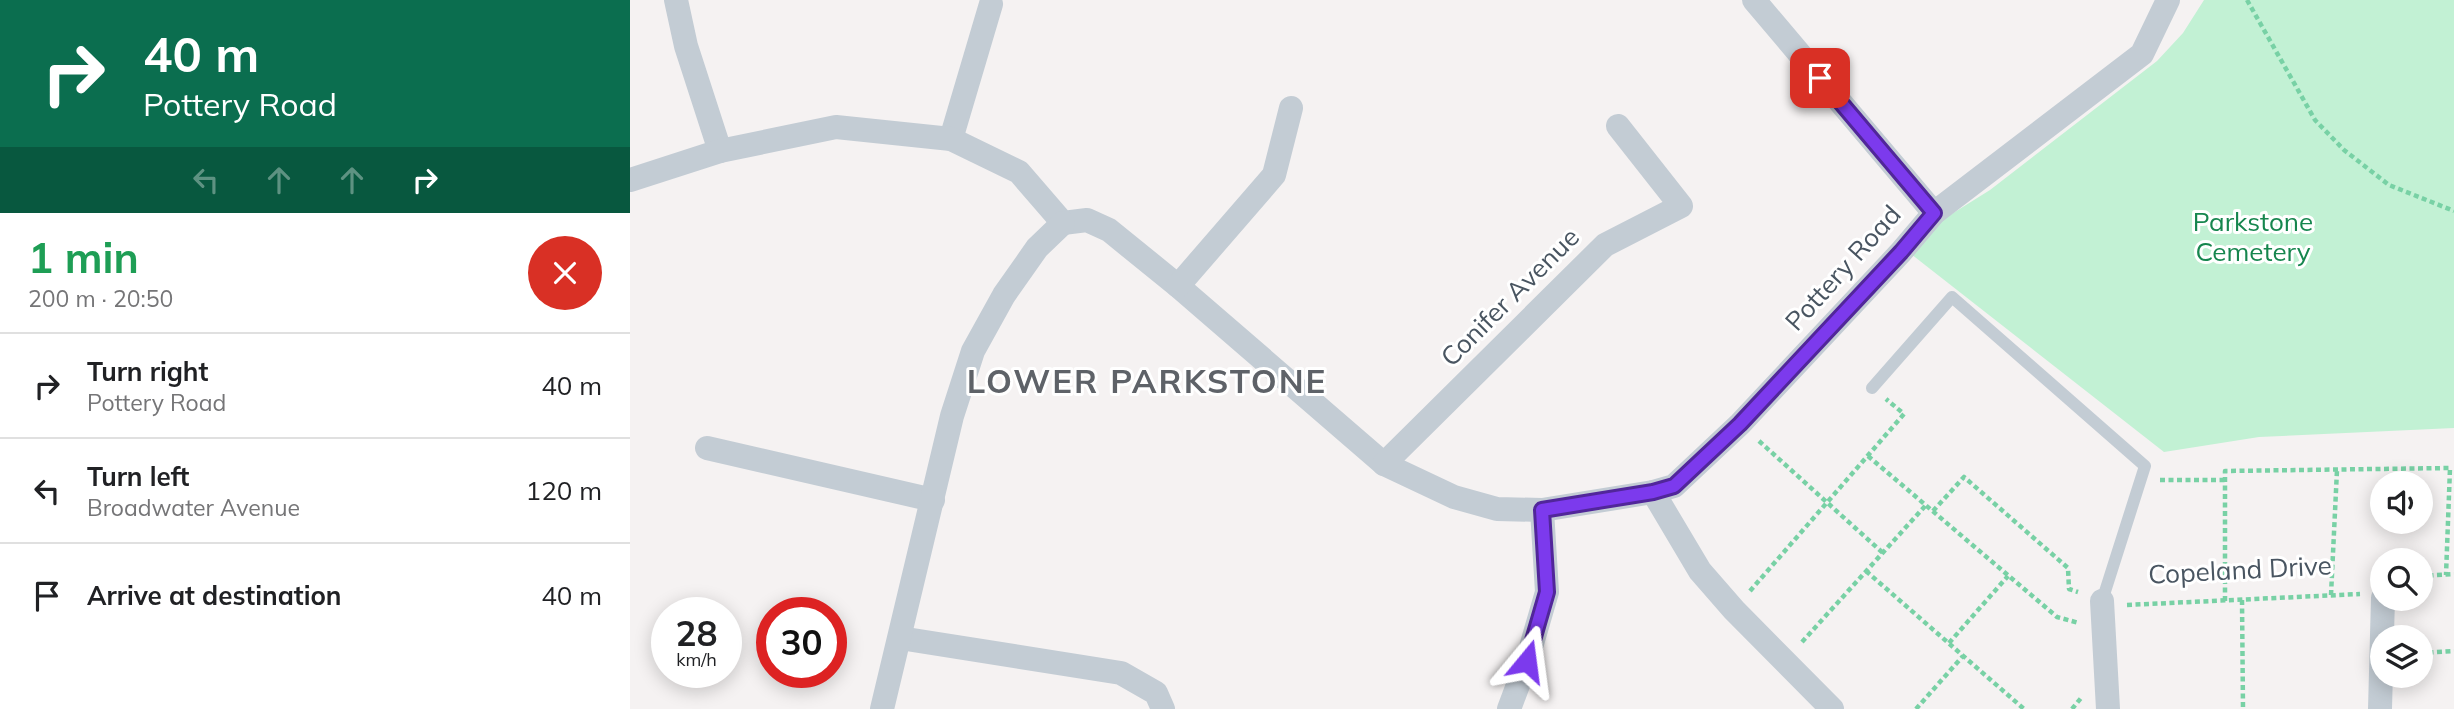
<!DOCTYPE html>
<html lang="en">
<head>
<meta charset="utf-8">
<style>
  body { margin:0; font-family:Mulish,sans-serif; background:#f6f6f6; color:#202124; height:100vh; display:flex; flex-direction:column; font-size:26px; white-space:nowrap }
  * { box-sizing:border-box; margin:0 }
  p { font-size:23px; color:#757577 }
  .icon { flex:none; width:38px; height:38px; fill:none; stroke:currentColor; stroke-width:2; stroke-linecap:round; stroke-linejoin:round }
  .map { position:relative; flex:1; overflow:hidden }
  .details { display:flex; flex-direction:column; background:#fff; width:630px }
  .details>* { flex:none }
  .top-card { background:#0b6e4f; color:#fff; overflow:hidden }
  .fabs { position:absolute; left:1740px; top:471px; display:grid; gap:14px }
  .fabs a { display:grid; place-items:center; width:63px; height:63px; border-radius:50%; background:#fff; box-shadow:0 4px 18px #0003; font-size:35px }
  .speed { position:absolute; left:21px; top:597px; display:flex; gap:14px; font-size:35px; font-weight:700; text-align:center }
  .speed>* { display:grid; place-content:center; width:91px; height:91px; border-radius:50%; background:#fff; box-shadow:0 4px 18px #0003; line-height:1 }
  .speed small { font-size:18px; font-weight:400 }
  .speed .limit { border:10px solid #d22; background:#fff; color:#111 }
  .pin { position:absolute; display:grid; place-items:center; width:60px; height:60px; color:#fff; margin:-30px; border-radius:14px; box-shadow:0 4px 10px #0006 }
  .me { position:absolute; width:77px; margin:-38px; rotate:16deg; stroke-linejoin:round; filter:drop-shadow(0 0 5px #0008) }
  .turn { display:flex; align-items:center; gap:24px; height:147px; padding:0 28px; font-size:32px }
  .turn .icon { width:91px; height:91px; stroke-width:2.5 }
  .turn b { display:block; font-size:49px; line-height:60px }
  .lanes { display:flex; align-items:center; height:66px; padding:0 28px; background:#0003; justify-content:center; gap:35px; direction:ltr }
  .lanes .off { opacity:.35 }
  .round { display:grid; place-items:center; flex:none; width:74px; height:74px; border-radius:37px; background:#f6f6f6 }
  .head { display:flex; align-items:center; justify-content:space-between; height:119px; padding:0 28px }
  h1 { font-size:42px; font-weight:700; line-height:52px; color:#1e9e55 }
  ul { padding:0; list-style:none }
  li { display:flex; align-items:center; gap:21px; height:105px; padding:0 28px; border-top:2px solid #e0e0e0 }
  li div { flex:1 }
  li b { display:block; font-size:26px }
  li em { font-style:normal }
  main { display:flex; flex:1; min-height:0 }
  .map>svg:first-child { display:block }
  .green { fill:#c2f1d4 }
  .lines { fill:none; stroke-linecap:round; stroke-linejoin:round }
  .path { stroke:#78d1a5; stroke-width:4.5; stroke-dasharray:5 3.5; stroke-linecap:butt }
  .lane { stroke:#c3ccd4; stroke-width:12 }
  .street { stroke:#c3ccd4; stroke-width:24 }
  .route-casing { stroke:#51269a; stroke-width:18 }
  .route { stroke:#7c3aed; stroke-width:12 }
  .labels { text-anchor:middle; stroke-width:6; stroke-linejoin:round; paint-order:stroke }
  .park-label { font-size:26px; fill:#16864e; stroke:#fff }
  .street-label { font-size:26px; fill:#495561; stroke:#fff }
  .district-label { font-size:33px; font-weight:bold; letter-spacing:2px; fill:#5e6268; stroke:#fff }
</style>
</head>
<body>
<main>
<section class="details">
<div class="top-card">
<div class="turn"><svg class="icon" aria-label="right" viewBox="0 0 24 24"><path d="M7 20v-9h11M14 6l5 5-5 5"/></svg><div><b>40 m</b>Pottery Road</div></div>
<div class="lanes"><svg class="icon off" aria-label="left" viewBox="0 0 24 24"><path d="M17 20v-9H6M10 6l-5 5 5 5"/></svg><svg class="icon off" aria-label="ahead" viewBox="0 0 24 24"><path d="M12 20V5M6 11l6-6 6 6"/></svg><svg class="icon off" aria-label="ahead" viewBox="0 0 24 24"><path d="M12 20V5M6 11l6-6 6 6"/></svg><svg class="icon" aria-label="right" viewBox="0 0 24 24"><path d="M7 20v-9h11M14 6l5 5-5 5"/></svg></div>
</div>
<div class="head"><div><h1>1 min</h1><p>200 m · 20:50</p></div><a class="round" style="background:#d93025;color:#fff"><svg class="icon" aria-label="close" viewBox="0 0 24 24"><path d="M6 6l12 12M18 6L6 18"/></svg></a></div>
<ul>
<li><svg class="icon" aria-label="right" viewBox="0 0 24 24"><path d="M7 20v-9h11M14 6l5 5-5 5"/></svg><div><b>Turn right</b><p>Pottery Road</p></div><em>40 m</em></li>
<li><svg class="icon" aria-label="left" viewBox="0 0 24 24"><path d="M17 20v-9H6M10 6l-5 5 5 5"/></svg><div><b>Turn left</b><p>Broadwater Avenue</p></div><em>120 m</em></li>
<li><svg class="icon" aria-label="arrive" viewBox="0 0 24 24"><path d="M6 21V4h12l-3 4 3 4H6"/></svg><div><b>Arrive at destination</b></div><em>40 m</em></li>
</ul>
</section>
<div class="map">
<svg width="1824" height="709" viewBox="0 0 1824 709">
  <rect width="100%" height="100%" fill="#f5f2f2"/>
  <path class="green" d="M1574,0H1824V428L1629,437L1534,452L1281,254L1312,220L1360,190L1527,61L1553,33Z"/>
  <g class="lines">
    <g class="path">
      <path d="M1617,0L1685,120L1714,150L1759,185L1824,211"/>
      <path d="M1129,441L1253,553"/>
      <path d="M1238,456L1427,617L1449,623"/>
      <path d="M1530,480H1596"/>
      <path d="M1303,511L1334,477L1438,568L1439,589L1448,592"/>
      <path d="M1236,571L1394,709"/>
      <path d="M1790,576L1824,574"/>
      <path d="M1120,591L1274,414L1256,399"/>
      <path d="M1701,595L1707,470"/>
      <path d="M1612,600L1613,709"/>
      <path d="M1595,601V471L1820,468L1816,575"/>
      <path d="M1497,605L1730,594"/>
      <path d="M1172,642L1296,505"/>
      <path d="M1319,643L1378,576"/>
      <path d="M1790,653L1824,651"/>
      <path d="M1286,709L1333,656"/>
      <path d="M1442,709L1451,698"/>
    </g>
    <path class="lane" d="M1242,388L1322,297L1515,466L1472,601"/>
    <g class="street">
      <path d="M46,0L56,46L90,151"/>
      <path d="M1124,0L1304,213"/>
      <path d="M321,139L361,4"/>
      <path d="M0,180L90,151L206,127L321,139L389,172L433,223L457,220L479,230L548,286L754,464L824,497L867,509L912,510L1023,492L1044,486L1110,424L1271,252L1304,213L1512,54L1538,0"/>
      <path d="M548,286L644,175L661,108"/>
      <path d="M77,448L303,500"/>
      <path d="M754,464L975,245L1051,206L988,126"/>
      <path d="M1023,492L1070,571L1104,610L1202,709"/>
      <path d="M1472,601L1478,709"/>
      <path d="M270,638L491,673L526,693L533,709"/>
      <path d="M252,709L322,416L343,351L374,295L407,248L433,223"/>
      <path d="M879,709L897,661L917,592L912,510"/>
      <path d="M1750,709L1753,598"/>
    </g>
  </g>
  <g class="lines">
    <g class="route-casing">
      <path id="route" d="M897,661L917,592L912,510L1023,492L1044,486L1110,424L1271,252L1304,213L1190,78"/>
    </g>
    <use href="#route" class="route"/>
  </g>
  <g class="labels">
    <g class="park-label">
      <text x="1623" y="231">Parkstone<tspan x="1623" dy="30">Cemetery</tspan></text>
    </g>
    <g class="street-label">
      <text transform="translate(1213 268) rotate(-48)" y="9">Pottery Road</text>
      <text transform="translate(880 297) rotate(-45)" y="9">Conifer Avenue</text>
      <text transform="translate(1610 570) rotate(-3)" y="9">Copeland Drive</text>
    </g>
    <g class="district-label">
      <text x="517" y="393">LOWER PARKSTONE</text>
    </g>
  </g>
</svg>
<div class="fabs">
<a><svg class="icon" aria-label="sound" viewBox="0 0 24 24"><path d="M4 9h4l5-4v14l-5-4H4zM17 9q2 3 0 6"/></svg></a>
<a><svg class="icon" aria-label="search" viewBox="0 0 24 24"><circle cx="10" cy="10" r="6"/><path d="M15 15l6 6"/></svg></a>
<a><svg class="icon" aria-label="layers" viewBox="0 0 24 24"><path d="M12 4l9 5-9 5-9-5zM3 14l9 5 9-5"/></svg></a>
</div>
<div class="speed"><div>28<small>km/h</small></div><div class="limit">30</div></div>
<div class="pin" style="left:1190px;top:78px;background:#d93025"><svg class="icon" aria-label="arrive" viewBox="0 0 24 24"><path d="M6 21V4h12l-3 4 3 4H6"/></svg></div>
<svg class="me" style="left:897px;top:661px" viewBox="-20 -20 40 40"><path d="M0-17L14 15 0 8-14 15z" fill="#7c3aed" stroke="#fff" stroke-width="4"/></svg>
</div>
</main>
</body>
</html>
